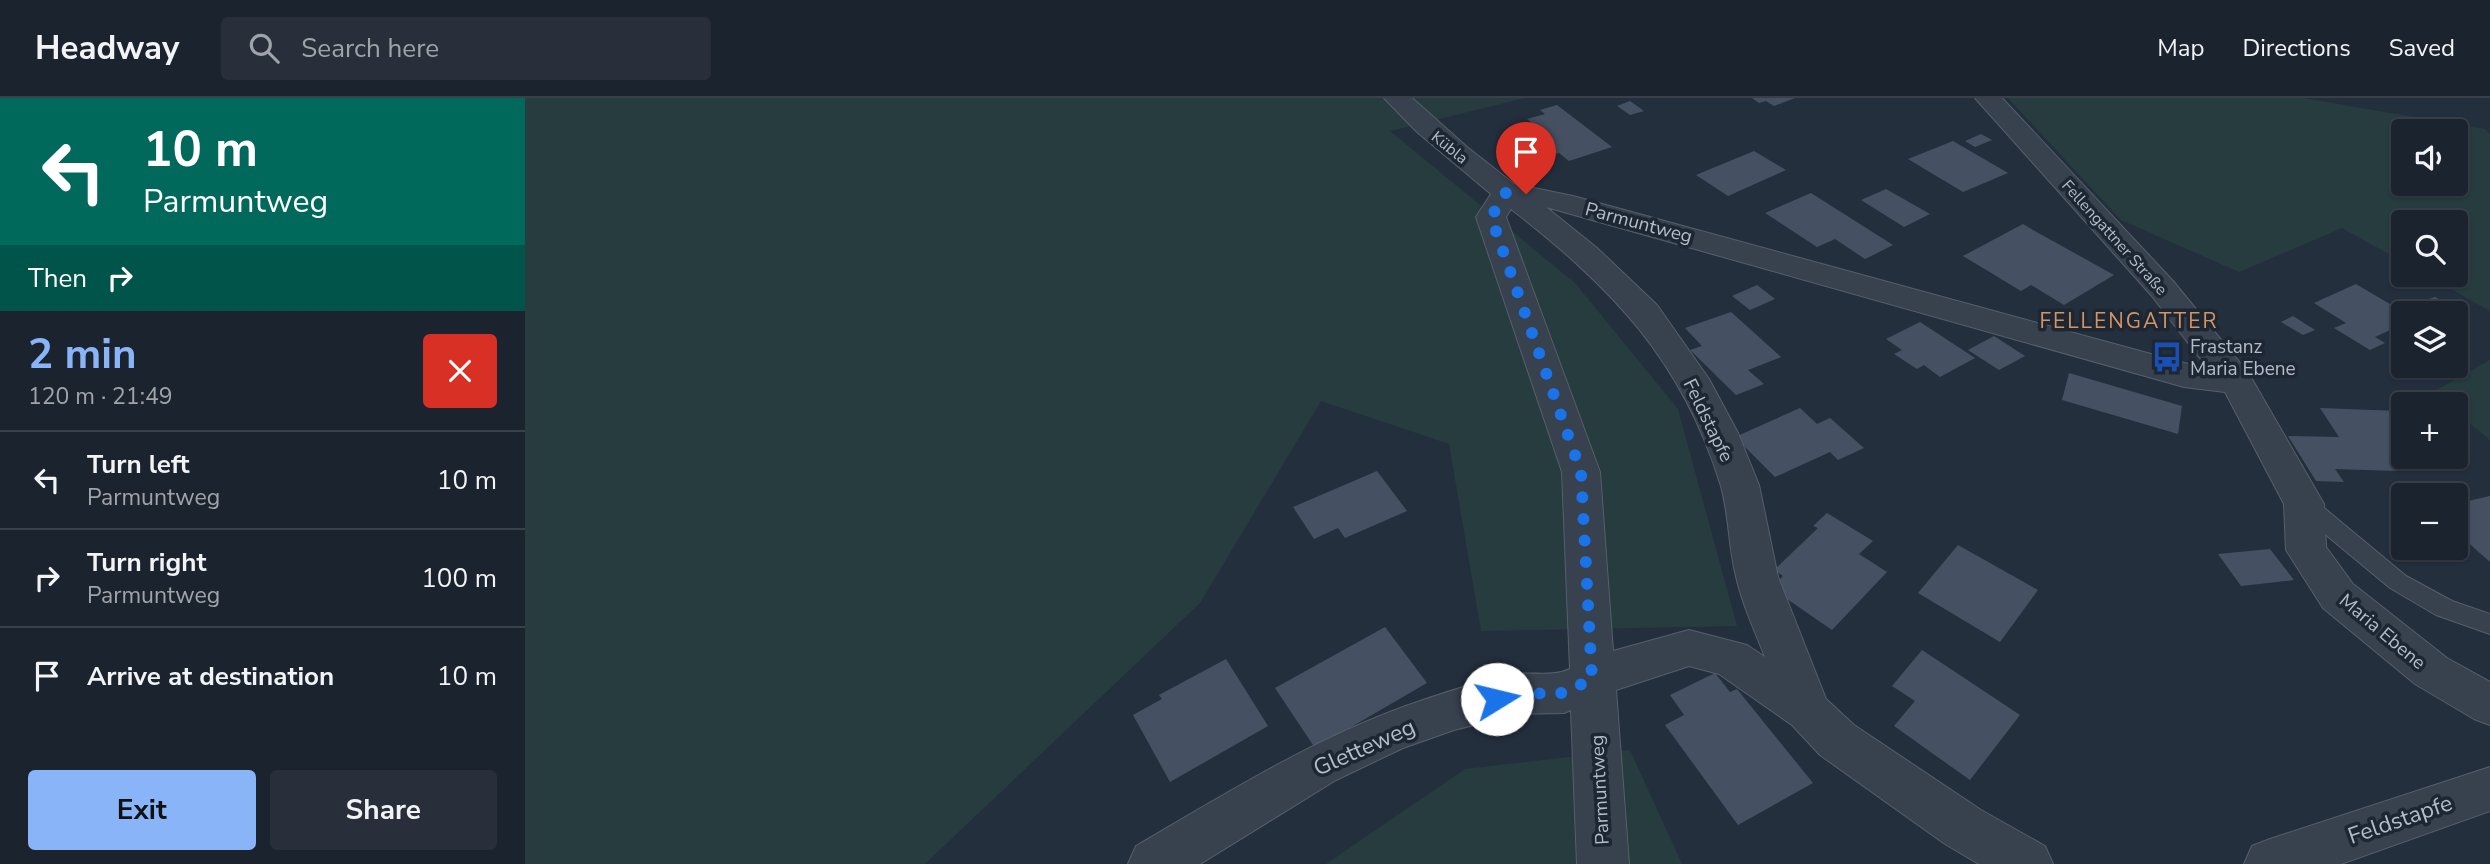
<!DOCTYPE html>
<html lang="en">
<head>
<meta charset="utf-8">
<style>
  body { margin:0; font-family:"Nunito Sans",sans-serif; background:#282f3a; color:#f1f3f6; height:100vh; display:flex; flex-direction:column; font-size:26px; white-space:nowrap }
  * { box-sizing:border-box; margin:0 }
  p { font-size:23px; color:#a0a4aa }
  .icon { flex:none; width:38px; height:38px; fill:none; stroke:currentColor; stroke-width:2; stroke-linecap:round; stroke-linejoin:round }
  .map { position:relative; flex:1; overflow:hidden }
  .sheet { display:flex; flex-direction:column; background:#1b232e; width:525px }
  .sheet>* { flex:none }
  .guide { background:#00695c; color:#fff; overflow:hidden }
  .buttons { position:absolute; left:1866px; top:21px; display:grid; gap:14px }
  .buttons a { display:grid; place-items:center; width:77px; height:77px; border-radius:7px; background:#1b232e; box-shadow:0 2px 5px #0004,0 0 0 2px #39404a; font-size:35px }
  .pin { position:absolute; display:grid; place-items:center; width:60px; height:60px; color:#fff; margin:-72px -30px; border-radius:50% 50% 50% 0; rotate:-45deg; box-shadow:0 0 7px #0007 }
  .pin .icon { rotate:45deg }
  .me { position:absolute; width:77px; margin:-38px; rotate:81deg; stroke-linejoin:round; filter:drop-shadow(0 0 5px #0008) }
  .turn { display:flex; align-items:center; gap:24px; height:147px; padding:0 28px; font-size:32px }
  .turn .icon { width:91px; height:91px; stroke-width:2.5 }
  .turn b { display:block; font-size:49px; line-height:60px }
  .then { display:flex; align-items:center; height:66px; padding:0 28px; background:#0003; gap:14px; font-size:26px }
  .round { display:grid; place-items:center; flex:none; width:74px; height:74px; border-radius:7px; background:#282f3a }
  .headline { display:flex; align-items:center; justify-content:space-between; height:119px; padding:0 28px }
  h1 { font-size:42px; font-weight:700; line-height:52px; color:#8ab4f8 }
  .action { display:flex; gap:14px; margin-top:auto; padding:14px 28px }
  .action a { flex:1; height:80px; border-radius:7px; background:#8ab4f8; color:#111; font-size:28px; font-weight:700; line-height:80px; text-align:center }
  .action a+a { background:#282f3a; color:#f1f3f6 }
  ul { padding:0; list-style:none }
  li { display:flex; align-items:center; gap:21px; height:98px; padding:0 28px; border-top:2px solid #39404a }
  li div { flex:1 }
  li b { display:block; font-size:26px }
  li em { font-style:normal }
  header { display:flex; align-items:center; gap:42px; box-sizing:border-box; height:98px; padding:0 35px; background:#1b232e; border-bottom:2px solid #39404a }
  header strong { font-size:33px }
  nav { display:flex; gap:38px; margin-inline-start:auto; font-size:24px }
  .search { width:490px; height:63px; background:#282f3a; display:flex; align-items:center; gap:18px; box-sizing:border-box; padding:0 24px; border-radius:7px; color:#a0a4aa; font-size:26px }
  main { display:flex; flex:1; min-height:0 }
  .map>svg:first-child { display:block }
  .green { fill:#263c3f; fill-rule:evenodd }
  .building { fill:#455162 }
  .lines { fill:none; stroke-linecap:round; stroke-linejoin:round }
  .lane-casing { stroke:#565f6c; stroke-width:2 }
  .street-casing { stroke:#565f6c; stroke-width:2 }
  .lane { fill:#38414e; fill-rule:evenodd }
  .street { fill:#38414e; fill-rule:evenodd }
  .route { stroke:#1a73e8; stroke-width:12; stroke-dasharray:0 21.6 }
  .labels { text-anchor:middle; stroke-width:7; stroke-linejoin:round; paint-order:stroke }
  .far-street-label { font-size:16px; fill:#b4bcc9; stroke:#1d2633 }
  .street-label { font-size:19px; fill:#b4bcc9; stroke:#1d2633 }
  .poi-label { font-size:19px; fill:#b4bcc9; stroke:#1d2633; text-anchor:start }
  .neighbourhood-label { font-size:21px; letter-spacing:2px; fill:#d59563; stroke:#1d2633 }
  .near-street-label { font-size:23px; fill:#b4bcc9; stroke:#1d2633 }
</style>
</head>
<body>
<header>
<strong>Headway</strong>
<div class="search"><svg class="icon" aria-label="search" viewBox="0 0 24 24"><circle cx="10" cy="10" r="6"/><path d="M15 15l6 6"/></svg>Search here</div>
<nav><a>Map</a><a>Directions</a><a>Saved</a></nav>
</header>
<main>
<section class="sheet">
<div class="guide">
<div class="turn"><svg class="icon" aria-label="left" viewBox="0 0 24 24"><path d="M17 20v-9H6M10 6l-5 5 5 5"/></svg><div><b>10 m</b>Parmuntweg</div></div>
<div class="then">Then<svg class="icon" aria-label="right" viewBox="0 0 24 24"><path d="M7 20v-9h11M14 6l5 5-5 5"/></svg></div>
</div>
<div class="headline"><div><h1>2 min</h1><p>120 m · 21:49</p></div><a class="round" style="background:#d93025;color:#fff"><svg class="icon" aria-label="close" viewBox="0 0 24 24"><path d="M6 6l12 12M18 6L6 18"/></svg></a></div>
<ul>
<li><svg class="icon" aria-label="left" viewBox="0 0 24 24"><path d="M17 20v-9H6M10 6l-5 5 5 5"/></svg><div><b>Turn left</b><p>Parmuntweg</p></div><em>10 m</em></li>
<li><svg class="icon" aria-label="right" viewBox="0 0 24 24"><path d="M7 20v-9h11M14 6l5 5-5 5"/></svg><div><b>Turn right</b><p>Parmuntweg</p></div><em>100 m</em></li>
<li><svg class="icon" aria-label="arrive" viewBox="0 0 24 24"><path d="M6 21V4h12l-3 4 3 4H6"/></svg><div><b>Arrive at destination</b></div><em>10 m</em></li>
</ul>
<div class="action"><a>Exit</a><a>Share</a></div>
</section>
<div class="map">
<svg width="1965" height="766" viewBox="0 0 1965 766">
  <rect width="100%" height="100%" fill="#242f3e"/>
  <g class="green">
    <path d="M0,0H1000L865,33L1050,185L1153,311L1212,528L956,533L924,346L796,303L675,505L400,766H0Z"/>
    <path d="M1483,0H1778L1960,31L1965,36V213L1901,177H1930V124H1878V164L1817,130L1714,174L1596,122ZM1878,33H1930V86H1878Z"/>
    <path d="M1965,262V342L1930,313V306H1923L1908,294Z"/>
    <path d="M1105,652L1157,766H801L940,671Z"/>
  </g>
  <g class="building">
    <path d="M1227,0H1270L1249,8L1241,3L1234,5Z"/>
    <path d="M1105,3L1119,13L1105,17L1092,8Z"/>
    <path d="M1032,7L1087,49L1044,63L1034,55L1001,66L981,50L986,49L975,40L1011,28L1002,21L1020,16L1015,12Z"/>
    <path d="M1456,36L1467,42L1450,49L1440,43Z"/>
    <path d="M1428,43L1483,75L1438,94L1383,61Z"/>
    <path d="M1229,53L1261,72L1203,98L1171,77Z"/>
    <path d="M1361,91L1405,116L1379,129L1336,102Z"/>
    <path d="M1286,95L1368,147L1340,161L1310,141L1292,149L1240,115Z"/>
    <path d="M1498,126L1508,132L1589,177L1539,207L1506,187L1496,193L1438,158Z"/>
    <path d="M1831,186L1875,212L1890,205L1908,215H1878V226L1850,239L1860,245L1845,252L1809,230L1821,225L1789,205Z"/>
    <path d="M1232,187L1250,201L1225,212L1207,198Z"/>
    <path d="M1910,199L1937,215L1930,217L1919,215L1898,203Z"/>
    <path d="M1206,214L1256,259L1223,272L1239,286L1211,297L1165,252L1177,248L1160,230Z"/>
    <path d="M1768,218L1790,232L1778,237L1756,224Z"/>
    <path d="M1395,224L1450,260L1415,279L1399,267L1392,271L1369,256L1377,252L1361,241Z"/>
    <path d="M1469,238L1500,258L1474,272L1443,252Z"/>
    <path d="M1544,275L1657,308L1653,336L1537,302Z"/>
    <path d="M1275,310L1292,326L1305,320L1339,350L1313,362L1305,354L1250,379L1210,339Z"/>
    <path d="M1795,310L1874,313L1878,318V359H1889L1894,367L1867,365L1872,373L1810,371L1819,384L1791,383L1763,338L1814,339Z"/>
    <path d="M852,373L882,413L820,440L813,430L789,441L768,409Z"/>
    <path d="M1965,398V464L1930,433V406Z"/>
    <path d="M1302,415L1348,443L1334,456L1362,474L1307,532L1246,490L1258,478L1249,472L1293,430L1288,428Z"/>
    <path d="M1433,447L1513,492L1475,544L1393,495Z"/>
    <path d="M1745,451L1769,482L1716,488L1693,456Z"/>
    <path d="M860,529L902,585L790,650L750,590Z"/>
    <path d="M1397,552L1495,617L1445,682L1369,628L1390,603L1367,588Z"/>
    <path d="M701,561L743,628L645,684L608,617L637,601L634,597Z"/>
    <path d="M1190,575L1205,594L1212,591L1288,685L1213,727L1140,627L1159,617L1145,597Z"/>
  </g>
  <g class="lines">
    <g class="lane-casing">
      <path id="lane" d="M1779,398L1787,400L1881,478L1927,503L1965,516V536L1911,517L1865,490L1771,412L1768,406L1771,400Z"/>
    </g>
    <g class="street-casing">
      <g id="street">
        <path d="M859,0H887L942,49L989,86L1048,98L1659,265L1681,268L1626,197L1450,0H1477L1648,183L1724,276L1799,406L1801,449L1828,486L1922,560L1965,584V627L1949,621L1890,586L1798,510L1761,452L1759,406L1700,294L1659,289L1021,109L1072,150L1132,207L1184,281L1213,335L1234,387L1253,479L1301,601L1329,627L1456,712L1520,748L1528,766H1454L1420,746L1295,657L1267,627L1194,576L1164,568L1091,592L1104,766H1052L1046,612L1039,615L993,616L929,632L878,650L811,682L675,766H603L611,748C704,694 792,638 895,603C926,593 959,581 992,576C1010,574 1028,579 1045,571L1037,374L951,119L966,96L892,34ZM986,111C1086,189 1156,260 1195,385C1204,414 1203,444 1210,474C1216,503 1229,531 1240,559L1222,547L1164,532L1088,553L1075,374L981,119Z"/>
        <path d="M1965,669V713L1816,766H1719L1727,748L1745,741Z"/>
      </g>
    </g>
    <use href="#lane" class="lane"/>
    <use href="#street" class="street"/>
  </g>
  <g class="lines">
    <path class="route" d="M972,601L993,596L1039,595L1067,581L1056,374L966,119L982,93L1001,96"/>
  </g>
  <defs>
    <g id="bus-bare" transform="scale(2.415)"><path d="M-5-6H5V4H4V6H2V4H-2V6H-4V4H-5ZM-3.5-4V0h7V-4ZM-3.5 1.2v1.5H-2V1.2ZM2 1.2v1.5H3.5V1.2Z" fill="#1a4fb4" stroke="#1d2633" stroke-width="2.5" paint-order="stroke"/></g>
  </defs>
  <g fill-rule="evenodd">
    <use href="#bus-bare" x="1642" y="259"/>
  </g>
  <g class="labels">
    <g class="far-street-label">
      <text transform="translate(925 49) rotate(39)" y="6">Kübla</text>
      <text transform="translate(1590 139) rotate(48)" y="6">Fellengattner Straße</text>
    </g>
    <g class="street-label">
      <text transform="translate(1114 124) rotate(15)" y="7">Parmuntweg</text>
      <text transform="translate(1184 322) rotate(64)" y="7">Feldstapfe</text>
      <text transform="translate(1858 533) rotate(40)" y="7">Maria Ebene</text>
      <text transform="translate(1074 692) rotate(-93)" y="7">Parmuntweg</text>
    </g>
    <g class="poi-label">
      <text x="1665" y="255">Frastanz<tspan x="1665" dy="22">Maria Ebene</tspan></text>
    </g>
    <g class="neighbourhood-label">
      <text x="1604" y="230">FELLENGATTER</text>
    </g>
    <g class="near-street-label">
      <text transform="translate(839 649) rotate(-24)" y="8">Gletteweg</text>
      <text transform="translate(1875 721) rotate(-19)" y="8">Feldstapfe</text>
    </g>
  </g>
</svg>
<div class="buttons">
<a><svg class="icon" aria-label="sound" viewBox="0 0 24 24"><path d="M4 9h4l5-4v14l-5-4H4zM17 9q2 3 0 6"/></svg></a>
<a><svg class="icon" aria-label="search" viewBox="0 0 24 24"><circle cx="10" cy="10" r="6"/><path d="M15 15l6 6"/></svg></a>
<a><svg class="icon" aria-label="layers" viewBox="0 0 24 24"><path d="M12 4l9 5-9 5-9-5zM3 14l9 5 9-5"/></svg></a>
<a>+</a>
<a>−</a>
</div>
<div class="pin" style="left:1001px;top:96px;background:#d93025"><svg class="icon" aria-label="arrive" viewBox="0 0 24 24"><path d="M6 21V4h12l-3 4 3 4H6"/></svg></div>
<svg class="me" style="left:972px;top:601px" viewBox="-20 -20 40 40"><circle r="19" fill="#fff"/><path d="M0-13L10 11 0 6-10 11z" fill="#1a73e8"/></svg>
</div>
</main>
</body>
</html>
